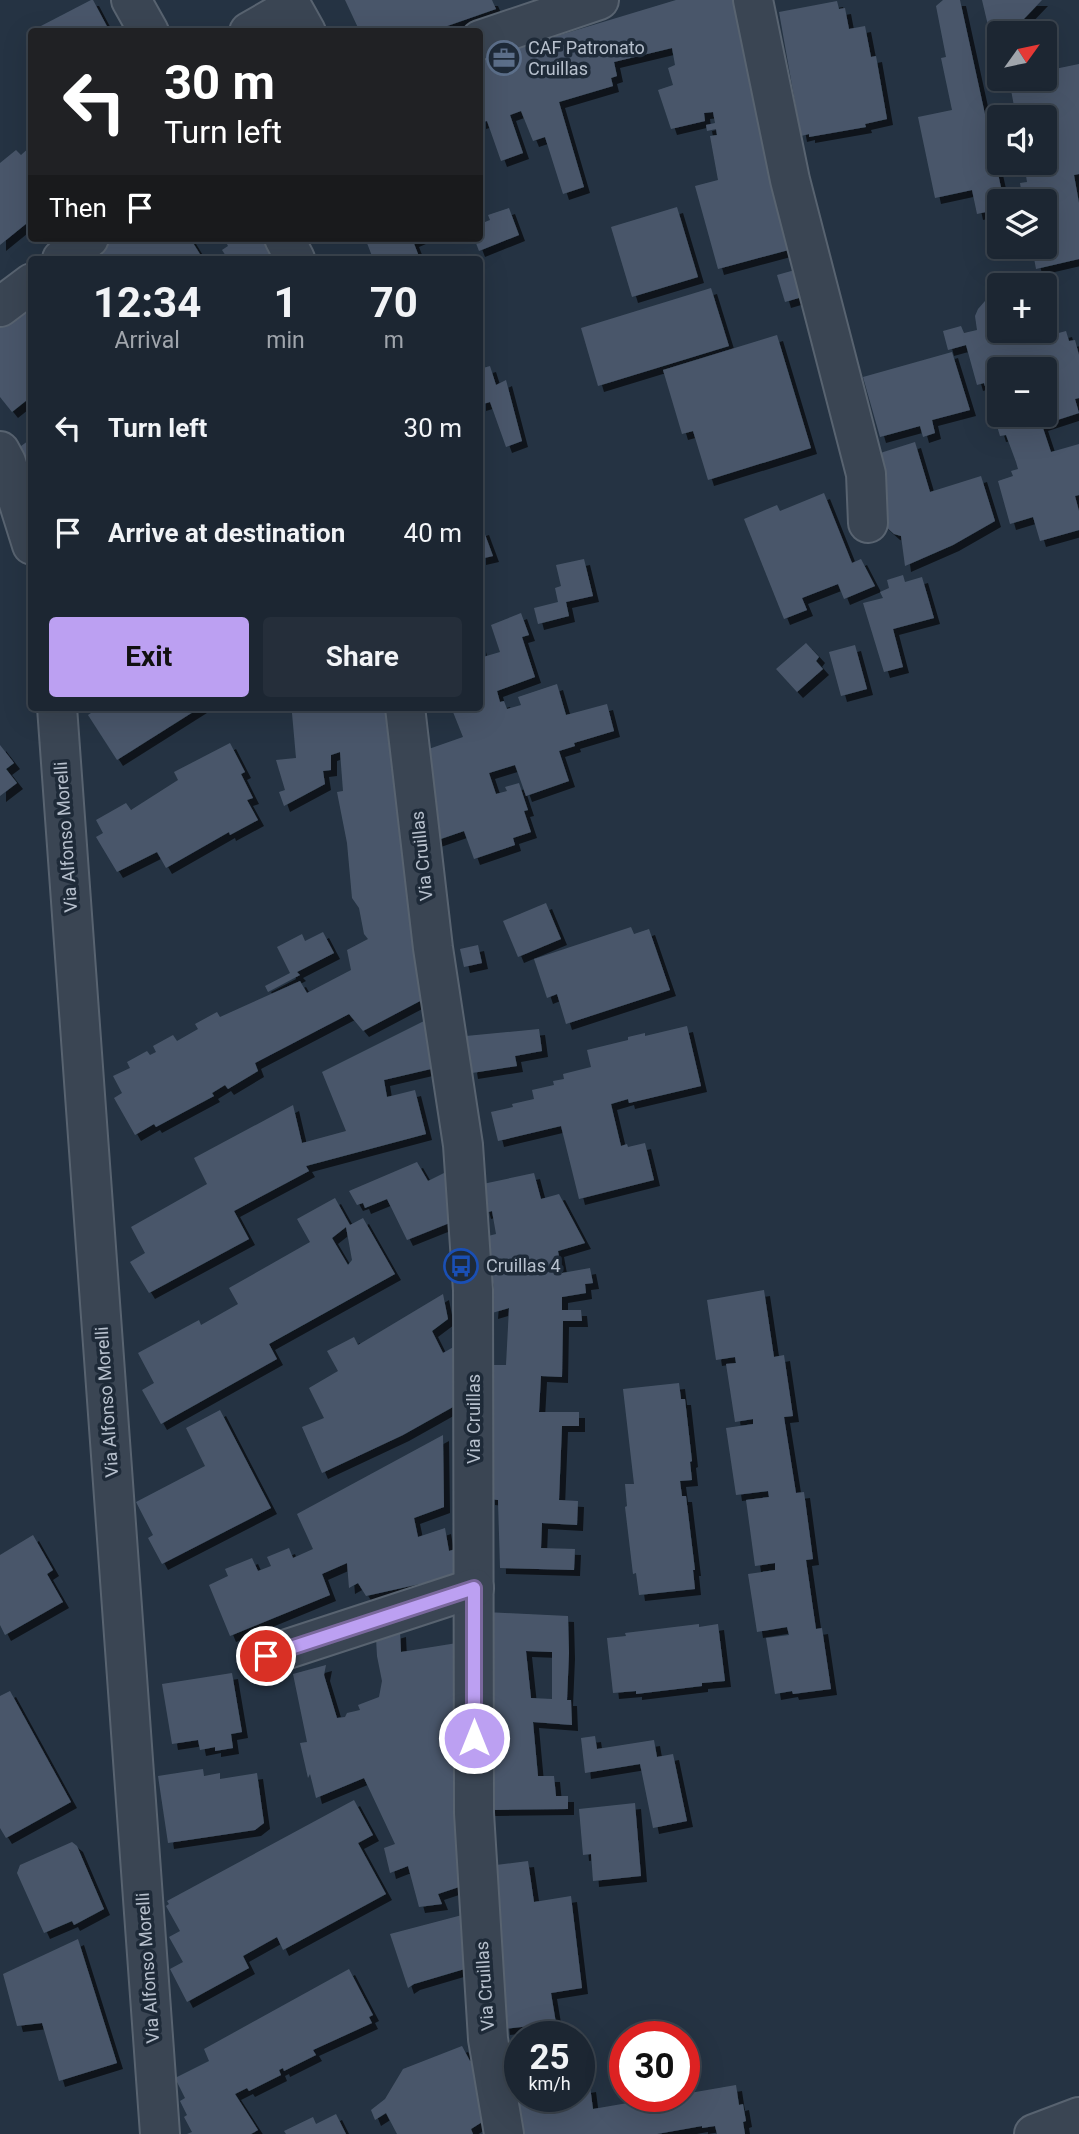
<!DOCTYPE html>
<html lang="en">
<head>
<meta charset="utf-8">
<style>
  body { margin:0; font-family:Roboto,sans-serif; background:#252e3a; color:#f1f3f6; height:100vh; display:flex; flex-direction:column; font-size:26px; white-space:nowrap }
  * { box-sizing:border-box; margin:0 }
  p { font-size:23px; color:#a0a5ac }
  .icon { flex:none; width:38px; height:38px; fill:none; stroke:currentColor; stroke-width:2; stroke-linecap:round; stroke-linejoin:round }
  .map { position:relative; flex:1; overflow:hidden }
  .drawer { position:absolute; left:28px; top:256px; width:455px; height:455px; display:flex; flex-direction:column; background:#1c2632; border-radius:7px; box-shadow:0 7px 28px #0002,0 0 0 2px #3a434d }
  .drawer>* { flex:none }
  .guide { position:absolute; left:28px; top:28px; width:455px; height:214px; border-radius:7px; box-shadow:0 7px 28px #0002,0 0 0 2px #3a434d; background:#202124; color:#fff; overflow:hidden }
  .needle { width:46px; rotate:57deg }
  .controls { position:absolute; left:987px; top:21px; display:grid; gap:14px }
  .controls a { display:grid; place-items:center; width:70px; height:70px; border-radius:7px; background:#1c2632; box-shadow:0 7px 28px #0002,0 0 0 2px #3a434d; font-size:35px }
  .speed { position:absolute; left:504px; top:2021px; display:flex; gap:14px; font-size:35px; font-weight:700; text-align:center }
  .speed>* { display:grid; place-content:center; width:91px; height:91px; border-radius:50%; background:#1c2632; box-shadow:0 7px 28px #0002,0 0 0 2px #3a434d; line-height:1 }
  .speed small { font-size:18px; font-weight:400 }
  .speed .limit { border:10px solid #d22; background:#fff; color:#111 }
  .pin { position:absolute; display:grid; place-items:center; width:60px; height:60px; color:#fff; margin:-30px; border:4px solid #fff; border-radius:50%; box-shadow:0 2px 7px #0007 }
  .me { position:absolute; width:77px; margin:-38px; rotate:0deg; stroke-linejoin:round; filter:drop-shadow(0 0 5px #0008) }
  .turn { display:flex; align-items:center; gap:24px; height:147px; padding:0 21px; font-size:32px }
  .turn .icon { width:91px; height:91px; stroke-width:2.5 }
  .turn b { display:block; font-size:49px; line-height:60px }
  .then { display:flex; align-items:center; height:66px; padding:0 21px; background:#0003; gap:14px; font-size:26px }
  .eta { display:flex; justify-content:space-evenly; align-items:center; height:119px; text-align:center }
  .eta b { font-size:42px; font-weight:700; line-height:49px }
  .action { display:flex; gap:14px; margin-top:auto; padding:14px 21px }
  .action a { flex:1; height:80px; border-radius:7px; background:#bca0f2; color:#111; font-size:28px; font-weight:700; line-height:80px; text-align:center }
  .action a+a { background:#252e3a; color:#f1f3f6 }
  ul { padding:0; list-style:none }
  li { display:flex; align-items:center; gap:21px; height:105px; padding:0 21px }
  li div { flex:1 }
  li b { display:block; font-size:26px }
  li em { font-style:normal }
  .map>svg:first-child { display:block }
  .building { fill:#49576a; fill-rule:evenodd; filter:url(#shadow) }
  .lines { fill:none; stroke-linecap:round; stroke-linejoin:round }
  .minor-casing { stroke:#586370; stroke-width:42 }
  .minor { stroke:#3a4553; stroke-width:38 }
  .route-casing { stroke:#7a689d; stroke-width:18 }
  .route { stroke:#bca0f2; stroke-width:12 }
  .labels { text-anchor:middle; stroke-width:7; stroke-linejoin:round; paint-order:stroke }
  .poi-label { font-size:18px; fill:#b7c0cd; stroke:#1e2a38; text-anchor:start }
  .street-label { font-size:18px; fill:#b7c0cd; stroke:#1e2a38 }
</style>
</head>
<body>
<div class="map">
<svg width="1079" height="2134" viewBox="0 0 1079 2134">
  <defs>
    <filter id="shadow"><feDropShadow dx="6" dy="6" stdDeviation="0" flood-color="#0009"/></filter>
  </defs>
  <rect width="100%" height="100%" fill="#253343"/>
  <g class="building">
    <path d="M91,0H93L110,32H41L39,27Z"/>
    <path d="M345,0H492L496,9L430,32H360Z"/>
    <path d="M676,0H741L796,248L718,269L695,186L718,180L710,136L717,135L716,129L707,131L706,125L715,123L713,112L704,113L705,121L671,129L658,90L673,85L668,68L675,65L672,48L614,62L617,76L611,78L613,86L559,102L584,187L563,194L545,137L533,141L521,111L510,115L523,153L501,161L487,121L480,123V59Z"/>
    <path d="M943,0H960L1004,201H999V209L977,214L972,190L935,198L918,117L952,110L941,58L946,57L936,6Z"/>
    <path d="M982,0H1042L1022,21L1025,33H999V72Z"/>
    <path d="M837,1L839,9L845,8L849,29L865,26L871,57L876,56L887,119L865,124L866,127L809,137V134L801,136L779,12Z"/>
    <path d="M1079,64V174L1074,175L1079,203V259L1036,269L1032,247H1045V201H1023L1020,183L1027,182L1024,163H1045V117H1016L1009,79H1045V71Z"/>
    <path d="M32,138V219L0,245V163L16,150L21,155L31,146L27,142Z"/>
    <path d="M677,207L698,277L632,297L611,227Z"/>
    <path d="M509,208L519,235L479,251L474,238H480V224L490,220L488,215Z"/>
    <path d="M114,238H190L203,259H82Z"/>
    <path d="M224,238H273L283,259H228L222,250L228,246Z"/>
    <path d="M365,238H420L413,241L420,259H366L372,256Z"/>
    <path d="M802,268L809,295L785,302L777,275Z"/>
    <path d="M711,288L729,346L598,386L581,328Z"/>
    <path d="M32,294V396L12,412L0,397V320Z"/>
    <path d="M993,299H999V331H1019L1022,343L1066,331L1069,341L1075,340L1079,355V398L1075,399L1079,413L1042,425L1051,452L1079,444V495L1075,496L1079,511V530L1040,541L1033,517L1010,524L998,481L1013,476L1011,471L1018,469L1016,462L1006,435L1000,436L984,383L977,385L966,345L948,350L943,331L961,326L964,333L977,330L975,316L978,309L985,301ZM999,369H1045V415H999Z"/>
    <path d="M777,335L811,448L708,480L693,431L682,434L663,370Z"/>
    <path d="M952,352L970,410L932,420L935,433L923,437L920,426L880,437L863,377Z"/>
    <path d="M480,360L483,368L490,366L496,385L506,380L522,441L506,447L490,402L480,405Z"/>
    <path d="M32,438V491L6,457Z"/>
    <path d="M915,442L930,492L981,476L995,521L953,545L905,566L901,536L894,534L876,518L874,455Z"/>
    <path d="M824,493L852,563L861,559L875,586L844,599L838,584L802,598L807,610L784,619L744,519L777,505L780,511Z"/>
    <path d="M483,529L493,556L480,559V530Z"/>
    <path d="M584,559L593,596L566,602L569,616L538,624L534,608L558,602L555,588L561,586L556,565Z"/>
    <path d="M903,575L905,582L922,577L934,618L893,629L903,667L884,672L863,603L883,598L880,592L889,588L887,580Z"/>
    <path d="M521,613L529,635L522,637L535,677L497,691L500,702L504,701L507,709L521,705L518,697L557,684L566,715L607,704L614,731L574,743L575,746L559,751L569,781L526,796L515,765L489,773L496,794L507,791L505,787L519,783L528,810L524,811L531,832L513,838L515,845L474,859L464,831L432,842L423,751L463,737L451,707H480V646L483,657L500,652L491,625Z"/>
    <path d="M806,643L819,657L816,661L823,669L797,692L776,669Z"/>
    <path d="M855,645L867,689L841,696L829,652Z"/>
    <path d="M100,707H201L117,760L88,715Z"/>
    <path d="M310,707H389L413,944L422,1000L363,1031L349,1014L255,1063L258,1071L228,1089L225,1085L212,1093L214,1096L156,1127L154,1124L135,1135L114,1098L122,1093L113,1076L130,1068L127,1062L147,1051L150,1055L156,1052L153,1046L173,1035L177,1041L198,1029L195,1024L217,1012L220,1017L300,981L307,993L351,970L347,950L368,939L364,934L359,908L352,898L347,843L337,792L343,791L340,752L331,755V770L323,771L325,784L284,806L279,792L285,790L276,760L296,758L292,713L310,712Z"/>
    <path d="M230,743L245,772L241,774L253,798L247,800L258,820L230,835L229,832L166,868L157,852L117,872L96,837L103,833L96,820L126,803L131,810L178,780L174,772Z"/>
    <path d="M0,745L14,763L6,769L17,783L0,796Z"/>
    <path d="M546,903L561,939L518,957L503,921Z"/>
    <path d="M631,927L634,934L649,929L670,990L566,1024L557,994L547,998L534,959Z"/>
    <path d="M323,932L334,953L297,972L300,975L268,992L265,986L290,973L277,947L302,934L305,941Z"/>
    <path d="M478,945L482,963L464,967L460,949Z"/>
    <path d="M424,1021L431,1069L384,1080L387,1097L415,1090L426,1134L306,1166L309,1171L234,1211L249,1239L149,1293L130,1262L145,1253L131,1227L207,1184L194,1158L293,1105L302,1143L346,1131L322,1072Z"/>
    <path d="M687,1026L701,1086L629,1103L628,1099L611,1104L621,1146L627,1144L628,1147L645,1143L654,1180L579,1199L561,1126L498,1141L491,1112L513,1107L512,1104L534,1099L532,1090L554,1085L553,1081L564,1079L563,1074L591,1067L587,1050L628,1040V1037L645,1033V1036Z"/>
    <path d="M539,1029L542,1051L515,1056L517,1066L472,1073L466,1036Z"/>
    <path d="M417,1162L428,1181L444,1173L452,1222L407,1240L387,1199L365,1208L363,1203L357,1205L349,1191Z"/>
    <path d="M534,1173L541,1199L559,1194L585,1243L558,1251L562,1273L590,1268L593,1283L585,1284L586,1293L562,1297V1310H581L582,1321H563L562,1377L541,1376L539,1412H579V1426H562L559,1500L578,1501L577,1525L542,1523L541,1548L575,1549L574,1570L500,1568L498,1500L489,1499L490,1365H506L509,1308L492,1313L494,1286L480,1238L496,1234L492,1211L485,1213L478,1185Z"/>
    <path d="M335,1198L350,1225L363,1218L395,1274L269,1344L277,1359L161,1424L142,1390L154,1383L138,1353L199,1320L201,1325L238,1304L229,1288L310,1242L297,1219ZM346,1227L352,1260L348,1265L332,1238Z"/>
    <path d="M764,1290L774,1357L784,1355L793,1416L784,1417L796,1493L804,1492L813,1559L806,1560L816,1629L822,1628L831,1689L793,1694L792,1691L775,1694L766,1638L789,1635L787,1627L757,1632L748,1574L775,1570V1563L755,1566L746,1500L769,1497L768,1491L736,1495L726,1428L753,1424V1419L735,1422L726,1364L736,1363L735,1357L716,1360L707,1300Z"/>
    <path d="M443,1294L448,1319L432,1331L443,1353L457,1345L460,1403L403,1435L322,1473L302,1427L324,1418L309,1388L338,1371L327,1351L354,1337L358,1345Z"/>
    <path d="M679,1383L681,1399H685L692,1461L690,1462L692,1480L680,1481L682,1496H686L695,1570H693L695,1589L639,1595L636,1573L633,1574L625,1507L627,1506L625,1484H634L623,1389Z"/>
    <path d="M220,1410L271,1508L162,1564L148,1538L153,1535L136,1502L205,1466L186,1428Z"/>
    <path d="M443,1435L444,1507L414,1518L418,1537L445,1528L449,1551L459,1548L460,1575L366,1596L358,1583L349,1588L347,1563L322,1574L330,1595L230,1636L209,1585L228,1576L225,1569L252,1558L258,1571L271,1566L267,1557L289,1548L293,1558L313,1549L297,1514Z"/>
    <path d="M33,1535L53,1570L47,1574L63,1602L5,1635L0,1625V1555Z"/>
    <path d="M485,1612L568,1616L569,1653L567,1700H571L572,1725L533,1722L538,1776H554L556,1796H568V1809L489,1810ZM526,1651L552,1652V1699L531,1698Z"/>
    <path d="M699,1624V1627L718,1624L725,1681L702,1683V1686L636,1694V1691L613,1693L607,1638L626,1636L625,1633Z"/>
    <path d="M400,1631L401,1652L457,1643L454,1806L465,1885L438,1894L442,1904L419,1907L408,1866L390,1873L384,1848L395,1844L364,1778L316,1798L310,1774L308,1778L300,1743L307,1742L293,1674L326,1665L324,1675L337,1718L345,1717L347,1713L360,1710L358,1705L379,1697L382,1681L377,1656L376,1638Z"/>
    <path d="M232,1673L242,1732L231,1734L233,1748L215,1751V1747L200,1750L198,1740L172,1744L162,1684Z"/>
    <path d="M10,1691L71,1802L6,1838L0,1828V1696Z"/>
    <path d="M595,1736L597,1749L654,1740L657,1757L673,1754L687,1821L653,1828L640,1764L585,1773L581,1738Z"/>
    <path d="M203,1769L204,1776L220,1773V1779L257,1773L264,1823L255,1830L168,1843L158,1776Z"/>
    <path d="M354,1800L373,1835L358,1843L386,1894L283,1950L277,1937L243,1956L249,1968L187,2002L170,1969L183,1962L169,1937L180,1931L166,1906L169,1904L167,1901Z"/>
    <path d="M635,1803L641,1876L593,1881L591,1854L583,1855L579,1809Z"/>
    <path d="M72,1842L77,1846L104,1909L74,1925L72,1921L44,1933L17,1873L20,1865Z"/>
    <path d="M528,1861L534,1902L571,1896L582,1988L551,1993L556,2023L504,2029L488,1866Z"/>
    <path d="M466,1914L468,1968L414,1984L408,1988L390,1934Z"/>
    <path d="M78,1939L117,2063L59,2081L42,2023L17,2026L3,1974Z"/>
    <path d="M349,1969L373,2015L369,2017L372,2023L313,2050L316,2055L284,2071L283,2068L279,2070L281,2075L249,2091L247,2088L235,2094L258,2130L251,2134H187L192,2132L184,2117L187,2115L180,2101L185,2098L175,2078L209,2061L204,2049Z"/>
    <path d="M462,2046L470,2061L478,2057L490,2117L471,2129L473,2134H397L386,2113L375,2120L371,2110L385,2099L403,2069Z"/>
    <path d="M520,2073V2096H579V2088L590,2086L593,2109L668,2096H684V2094L736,2085L739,2105L743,2104L746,2121L743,2122L745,2134H717L715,2126L702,2128V2126L657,2134H515L505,2076Z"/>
    <path d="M336,2114L346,2134H286L284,2131L313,2117L316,2124Z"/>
  </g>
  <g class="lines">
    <g class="minor-casing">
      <g id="minor">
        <path d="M131,0L149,32"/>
        <path d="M753,0L790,180L866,474L868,523"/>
        <path d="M249,32L292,7L306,32"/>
        <path d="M480,40L599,0"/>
        <path d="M284,238L295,259"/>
        <path d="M62,259L89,238"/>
        <path d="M0,307L32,283"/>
        <path d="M0,451L6,462L32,545"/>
        <path d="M57,707L160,2134"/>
        <path d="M405,707L433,948L463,1145L473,1290L474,1813L488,2039L504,2134"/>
        <path d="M266,1656L474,1588"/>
        <path d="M1034,2134L1079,2117"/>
      </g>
    </g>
    <use href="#minor" class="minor"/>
  </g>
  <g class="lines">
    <g class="route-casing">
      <path id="route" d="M266,1656L474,1588V1738"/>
    </g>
    <use href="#route" class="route"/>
  </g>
  <defs>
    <g id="office-ring" transform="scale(1.75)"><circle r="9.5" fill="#1e2a38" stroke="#5c6f8a" stroke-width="1.5"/><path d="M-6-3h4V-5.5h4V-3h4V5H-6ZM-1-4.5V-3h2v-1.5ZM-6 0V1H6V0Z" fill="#5c6f8a"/></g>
    <g id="bus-ring" transform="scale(1.75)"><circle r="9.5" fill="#1e2a38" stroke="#1a4fb4" stroke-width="1.5"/><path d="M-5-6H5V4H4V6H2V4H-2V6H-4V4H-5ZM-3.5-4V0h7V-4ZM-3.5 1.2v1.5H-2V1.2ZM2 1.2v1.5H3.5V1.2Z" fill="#1a4fb4"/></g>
  </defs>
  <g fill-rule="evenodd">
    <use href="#office-ring" x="504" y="58"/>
    <use href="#bus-ring" x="461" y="1266"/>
  </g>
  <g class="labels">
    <g class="poi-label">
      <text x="528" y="54">CAF Patronato<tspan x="528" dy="21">Cruillas</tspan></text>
      <text x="486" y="1272">Cruillas 4</text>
    </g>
    <g class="street-label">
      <text transform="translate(66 837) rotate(-94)" y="6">Via Alfonso Morelli</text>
      <text transform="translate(422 856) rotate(-96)" y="6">Via Cruillas</text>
      <text transform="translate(107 1402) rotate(-94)" y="6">Via Alfonso Morelli</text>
      <text transform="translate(474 1419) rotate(-90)" y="6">Via Cruillas</text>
      <text transform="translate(148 1968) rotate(-94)" y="6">Via Alfonso Morelli</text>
      <text transform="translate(485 1986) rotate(-94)" y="6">Via Cruillas</text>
    </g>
  </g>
</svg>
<div class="controls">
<a><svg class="needle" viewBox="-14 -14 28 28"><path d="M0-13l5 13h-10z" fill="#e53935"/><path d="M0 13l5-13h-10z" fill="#a0a5ac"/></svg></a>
<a><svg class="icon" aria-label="sound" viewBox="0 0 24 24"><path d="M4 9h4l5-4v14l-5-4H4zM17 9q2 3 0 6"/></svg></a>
<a><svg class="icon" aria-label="layers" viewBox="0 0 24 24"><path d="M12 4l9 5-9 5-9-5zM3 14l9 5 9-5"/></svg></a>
<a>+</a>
<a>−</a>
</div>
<div class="speed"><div>25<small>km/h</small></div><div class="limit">30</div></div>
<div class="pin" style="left:266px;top:1656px;background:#d93025"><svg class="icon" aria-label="arrive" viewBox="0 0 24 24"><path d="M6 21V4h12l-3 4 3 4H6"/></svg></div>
<svg class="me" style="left:474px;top:1738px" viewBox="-20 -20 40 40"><circle r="17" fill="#bca0f2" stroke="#fff" stroke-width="3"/><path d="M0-11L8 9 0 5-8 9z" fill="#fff"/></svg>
<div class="guide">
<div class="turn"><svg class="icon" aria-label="left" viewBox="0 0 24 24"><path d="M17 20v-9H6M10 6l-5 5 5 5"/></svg><div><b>30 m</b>Turn left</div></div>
<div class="then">Then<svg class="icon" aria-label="arrive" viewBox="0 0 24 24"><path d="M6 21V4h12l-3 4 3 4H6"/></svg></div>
</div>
<section class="drawer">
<div class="eta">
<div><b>12:34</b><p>Arrival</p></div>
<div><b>1</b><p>min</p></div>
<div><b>70</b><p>m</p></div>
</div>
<ul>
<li><svg class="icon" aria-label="left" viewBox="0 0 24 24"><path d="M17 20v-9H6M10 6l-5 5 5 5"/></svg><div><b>Turn left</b></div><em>30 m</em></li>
<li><svg class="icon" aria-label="arrive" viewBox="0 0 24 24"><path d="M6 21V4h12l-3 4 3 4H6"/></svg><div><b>Arrive at destination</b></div><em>40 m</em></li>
</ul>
<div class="action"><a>Exit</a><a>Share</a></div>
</section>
</div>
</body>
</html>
